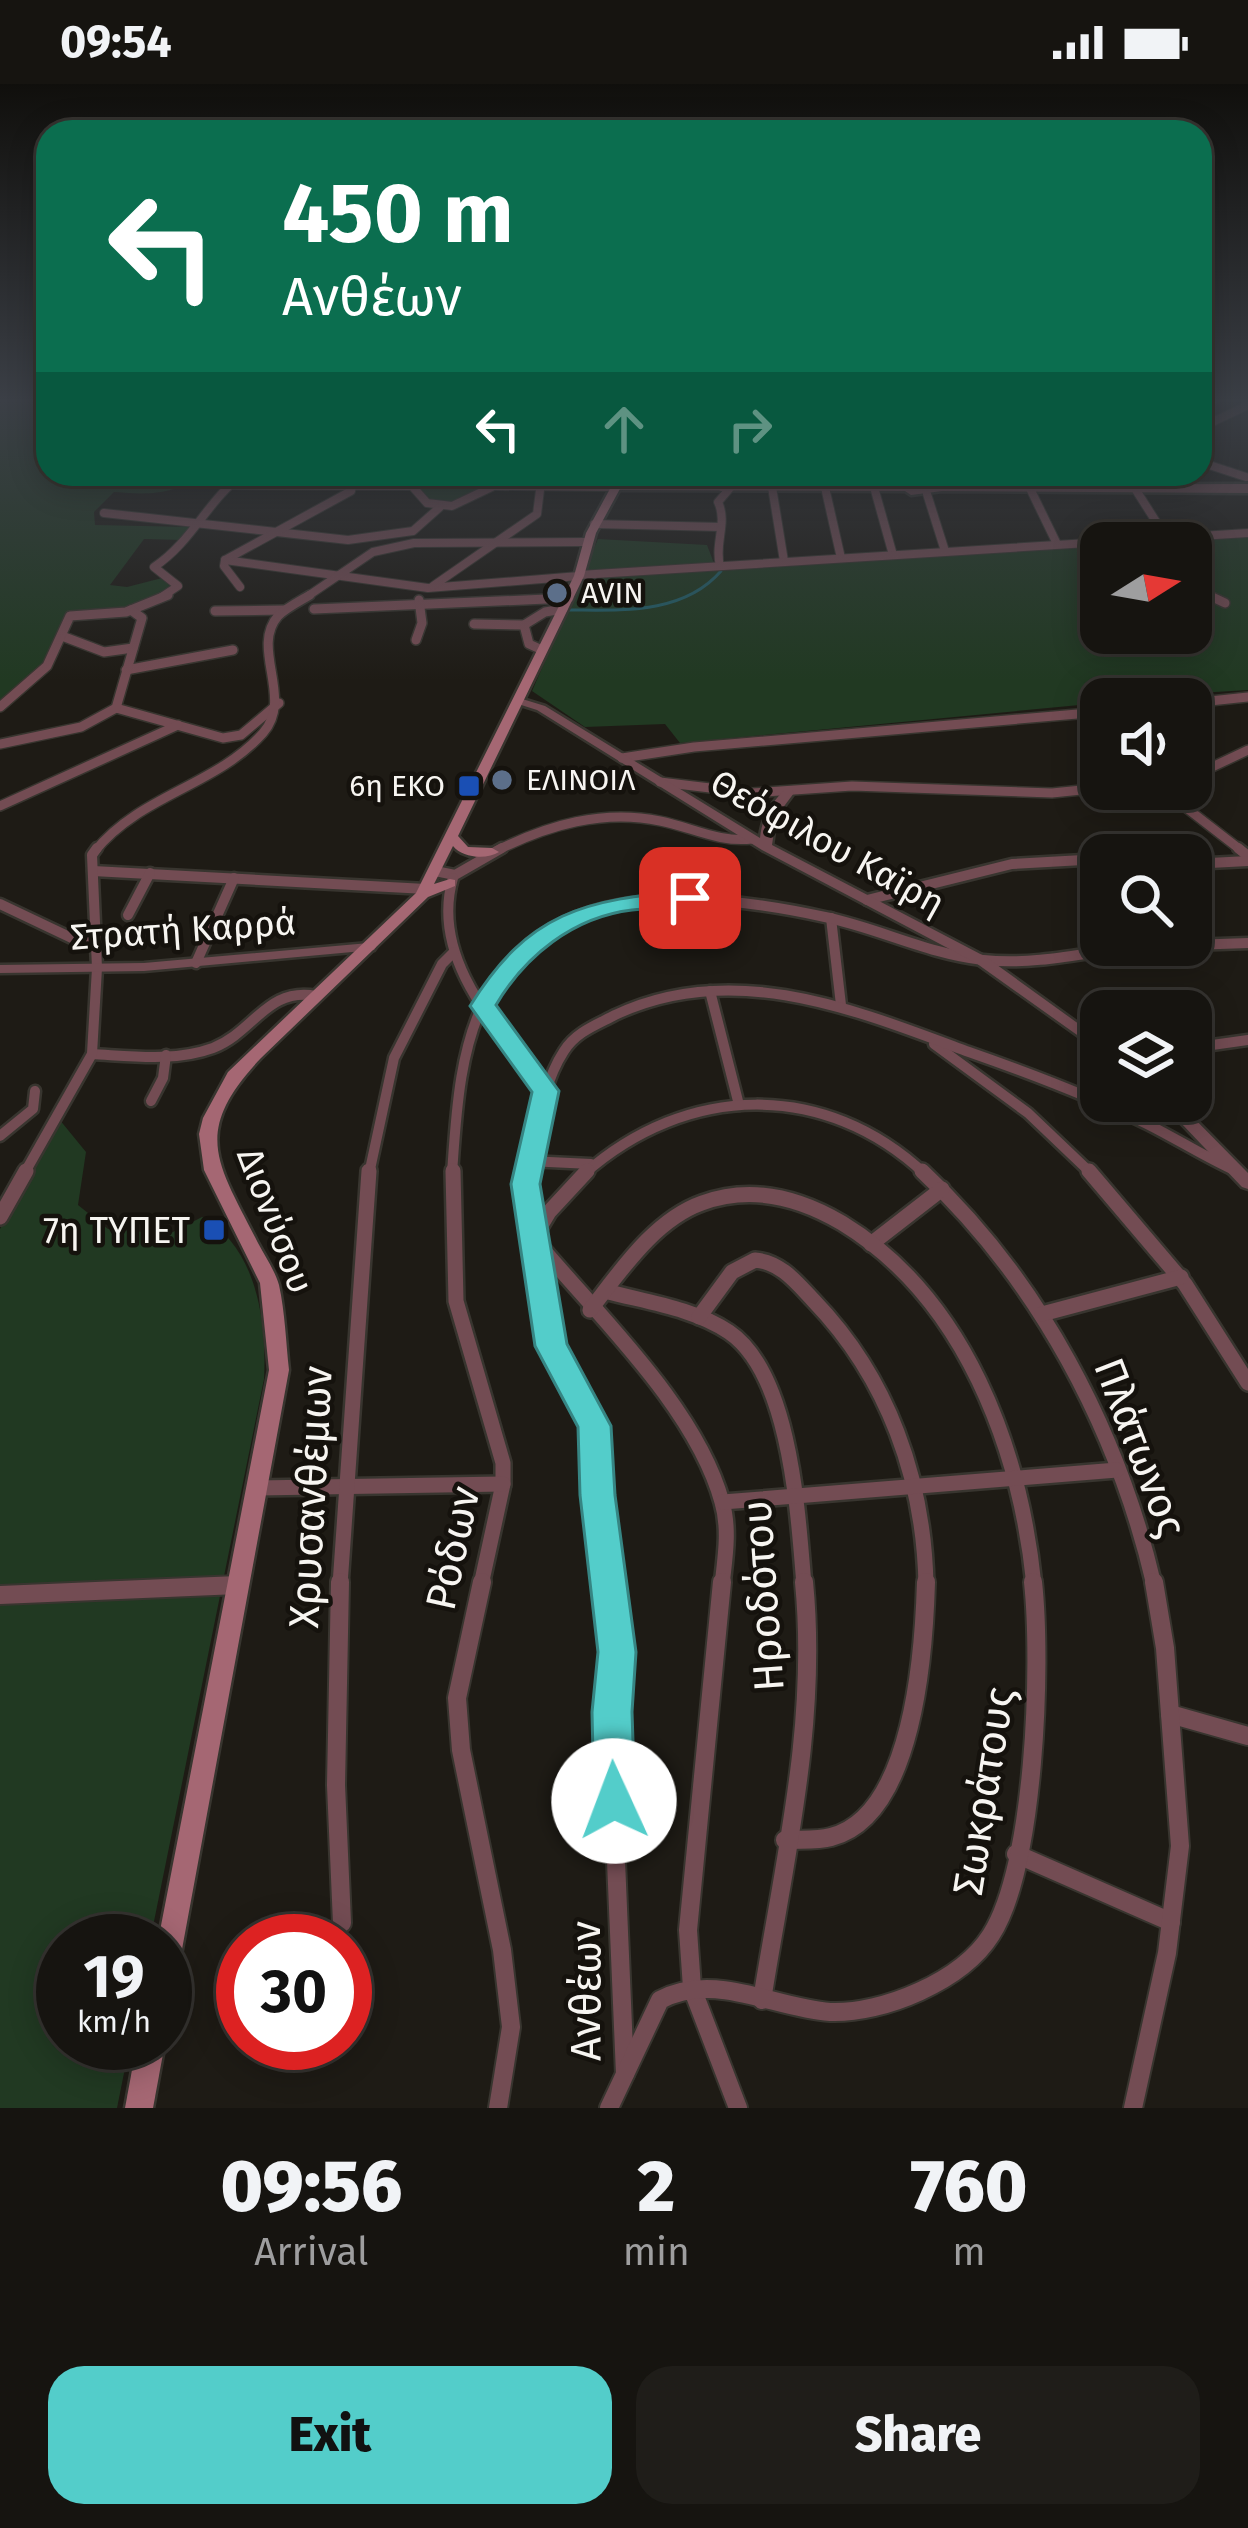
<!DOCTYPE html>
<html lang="en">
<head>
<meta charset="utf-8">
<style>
  body { margin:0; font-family:"Fira Sans",sans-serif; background:#1f1d19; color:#f1f3f6; height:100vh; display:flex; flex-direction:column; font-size:45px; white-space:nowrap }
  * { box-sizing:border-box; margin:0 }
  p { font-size:39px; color:#9e9e9f }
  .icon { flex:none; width:66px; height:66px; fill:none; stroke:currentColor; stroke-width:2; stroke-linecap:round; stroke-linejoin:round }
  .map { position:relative; height:2024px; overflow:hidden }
  .side { display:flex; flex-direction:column; background:#161410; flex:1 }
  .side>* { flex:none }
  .banner { position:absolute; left:36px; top:36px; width:1176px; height:366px; border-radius:36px; box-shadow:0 6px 30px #0003,0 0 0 3px #353330; background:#0b6e4f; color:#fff; overflow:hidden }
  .needle { width:78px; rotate:79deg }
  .buttons { position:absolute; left:1080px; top:438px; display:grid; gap:24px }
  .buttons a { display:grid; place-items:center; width:132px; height:132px; border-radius:24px; background:#161410; box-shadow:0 6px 30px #0003,0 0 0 3px #353330; font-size:60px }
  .speed { position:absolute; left:36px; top:1830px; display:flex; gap:24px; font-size:60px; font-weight:700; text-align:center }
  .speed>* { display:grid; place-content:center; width:156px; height:156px; border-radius:50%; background:#161410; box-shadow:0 6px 30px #0003,0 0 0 3px #353330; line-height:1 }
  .speed small { font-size:30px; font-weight:400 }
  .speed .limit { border:18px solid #d22; background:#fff; color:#111 }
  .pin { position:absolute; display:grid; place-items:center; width:102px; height:102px; color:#fff; margin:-51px; border-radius:24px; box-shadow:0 6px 18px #0006 }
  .me { position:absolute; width:132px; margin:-66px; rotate:358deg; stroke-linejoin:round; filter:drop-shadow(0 0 9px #0008) }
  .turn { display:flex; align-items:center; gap:42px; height:252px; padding:0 48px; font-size:54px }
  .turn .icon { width:156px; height:156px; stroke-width:2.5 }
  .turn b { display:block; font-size:84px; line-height:102px }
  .lanes { display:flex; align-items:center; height:114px; padding:0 48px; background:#0003; justify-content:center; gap:60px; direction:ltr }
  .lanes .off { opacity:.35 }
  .eta { display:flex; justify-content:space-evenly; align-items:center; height:204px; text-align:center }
  .eta b { font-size:72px; font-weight:800; line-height:84px }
  .cta { display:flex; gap:24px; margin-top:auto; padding:24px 48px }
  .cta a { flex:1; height:138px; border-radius:36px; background:#53cdca; color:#111; font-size:48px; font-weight:800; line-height:138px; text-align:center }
  .cta a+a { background:#1f1d19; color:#f1f3f6 }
  .status { display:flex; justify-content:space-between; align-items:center; height:84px; padding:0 60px; background:#161410; direction:ltr }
  .status svg { height:33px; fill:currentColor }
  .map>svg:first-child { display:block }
  .green { fill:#213922 }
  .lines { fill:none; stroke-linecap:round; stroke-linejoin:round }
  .stream { stroke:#235d66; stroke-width:3 }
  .minor-far4-casing { stroke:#38352f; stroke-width:10 }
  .minor-far3-casing { stroke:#38352f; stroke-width:12 }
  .minor-far2-casing { stroke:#38352f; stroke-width:15 }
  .minor-far1-casing { stroke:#38352f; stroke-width:20 }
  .minor-casing { stroke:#38352f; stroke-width:22 }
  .tertiary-casing { stroke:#38352f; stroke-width:5 }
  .secondary-casing { stroke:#38352f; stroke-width:5 }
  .minor-far4 { stroke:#734c53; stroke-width:8 }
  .minor-far3 { stroke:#734c53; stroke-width:9 }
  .minor-far2 { stroke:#734c53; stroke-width:10 }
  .minor-far1 { stroke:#734c53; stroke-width:15 }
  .minor { stroke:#734c53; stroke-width:18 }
  .tertiary { fill:#734c53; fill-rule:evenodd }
  .secondary { fill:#a56773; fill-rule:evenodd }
  .route { fill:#53cdca; stroke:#368583; stroke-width:3 }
  .service-dot { fill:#5c6f8a; stroke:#15120d; stroke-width:4.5 }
  .transit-dot { fill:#1a4fb4; stroke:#15120d; stroke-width:4.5 }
  .labels { text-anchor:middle; stroke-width:9; stroke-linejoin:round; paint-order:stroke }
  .far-poi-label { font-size:30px; fill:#f7f5f1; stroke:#15120d; text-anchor:start }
  .street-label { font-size:36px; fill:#f7f5f1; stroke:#15120d }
  .poi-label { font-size:36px; fill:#f7f5f1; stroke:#15120d; text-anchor:end }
  .near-street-label { font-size:42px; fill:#f7f5f1; stroke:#15120d }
</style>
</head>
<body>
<div class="status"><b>09:54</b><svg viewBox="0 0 49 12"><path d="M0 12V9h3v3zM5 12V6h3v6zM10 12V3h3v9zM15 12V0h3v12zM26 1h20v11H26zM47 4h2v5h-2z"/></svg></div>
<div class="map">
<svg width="1248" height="2024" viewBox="0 0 1248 2024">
  <rect width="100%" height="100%" fill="#1e1b15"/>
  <g class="green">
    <path d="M0,314H48V390H204C172,411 151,411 114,408L94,428L95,441L191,443L182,456L144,455L110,501L127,503L166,493L175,505L128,526L77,529L43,582L0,620Z"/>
    <path d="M431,390H459L487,403L450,420L429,417L416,403Z"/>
    <path d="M1248,452V606L1101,615V619L680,659L665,640L585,643L532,607L598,455L707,461L717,487L1101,462V549H1191V459H1145Z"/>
    <path d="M59,1035L86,1068L78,1121L108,1145L169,1150L202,1133C257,1163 267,1238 264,1295L150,1857H63V1959H130L117,2024H0V1145Z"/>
  </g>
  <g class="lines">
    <path class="stream" d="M568,526C620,526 683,531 721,487"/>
    <g class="minor-far4-casing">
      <g id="minor-far4">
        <path d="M1201,321L1217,314"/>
        <path d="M1200,344L1248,321"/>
        <path d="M1200,378L1246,393"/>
        <path d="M467,390L494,402L615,403"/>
        <path d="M720,390L722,403"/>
        <path d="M822,390L841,474"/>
        <path d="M1023,390L1057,460"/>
        <path d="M226,401L412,402"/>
        <path d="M412,402L427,419L452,422L494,402"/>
        <path d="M772,403L784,477"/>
        <path d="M874,403L893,471"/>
        <path d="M1134,403L1169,458"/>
        <path d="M927,410L945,467"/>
        <path d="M104,429L348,456L413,447L440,423"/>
        <path d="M594,440L721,443"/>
        <path d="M225,476L428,504L579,492"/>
        <path d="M720,482C714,459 728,439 718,418L731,403"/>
        <path d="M579,491L1248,449"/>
        <path d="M433,502L537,430L542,390"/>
        <path d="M240,503L224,482L225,476L351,407L355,390"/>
        <path d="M1191,503L1214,514"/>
        <path d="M160,514L178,502L154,483C192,458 207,417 243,390"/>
        <path d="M305,514L373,468L414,459L587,458"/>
      </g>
    </g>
    <g class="minor-far3-casing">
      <g id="minor-far3">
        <path d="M1208,511L1225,519"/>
        <path d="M314,525L569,514"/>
        <path d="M215,527L284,526"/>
        <path d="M474,540L524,541"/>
        <path d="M62,552L104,568L133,564"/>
        <path d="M416,556L422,539L419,516"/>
        <path d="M540,565L529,560L524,541L545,528L563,525"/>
        <path d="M126,586L233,566"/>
        <path d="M1191,619L1248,613"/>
        <path d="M0,623L47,582L70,532L126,528L168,511"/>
        <path d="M116,624L223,654L241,651L279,619"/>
        <path d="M1081,630L1101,648"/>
        <path d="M0,660L81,643L116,624L142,534L131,526"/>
        <path d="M622,674L694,663L1101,628"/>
        <path d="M1191,693L1248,666"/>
        <path d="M660,698L752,709L852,702L1052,709L1101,704"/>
        <path d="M1162,705L1242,767"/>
        <path d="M0,722L178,641"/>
        <path d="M95,767C140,711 216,702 263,649C294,614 250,564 278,532C286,524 300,517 310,511"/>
        <path d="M496,767C548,741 603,725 660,737C691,743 719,759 752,755"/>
      </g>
    </g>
    <g class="minor-far2-casing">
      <g id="minor-far2">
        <path d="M1238,764L1248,772"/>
        <path d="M1191,780L1248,777"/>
        <path d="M93,787L426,805"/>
        <path d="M435,787L455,791L502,764"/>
        <path d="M453,794C429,876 500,947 546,1007"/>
        <path d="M867,816L1012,780L1101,775"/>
        <path d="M0,820L78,857H94"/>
        <path d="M128,831L150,789"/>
        <path d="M831,834L841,921"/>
        <path d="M1191,861L1248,859"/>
        <path d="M196,879L234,794"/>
        <path d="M710,907L739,1021"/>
        <path d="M934,960L1028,1029L1092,1090"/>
        <path d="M1191,964L1248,956"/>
        <path d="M92,970C131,972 175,978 213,964C254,948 267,903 316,912"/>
        <path d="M151,1017L163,994L166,971"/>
        <path d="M0,1052L33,1025L35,1007"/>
        <path d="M528,1077L591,1080"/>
        <path d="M24,1090L92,970L97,884L92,771L97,764"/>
        <path d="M369,1090L394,974L442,880L454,868"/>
        <path d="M452,1090C456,1032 459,964 487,912C550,792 712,808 825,833C878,844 928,870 983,876C1037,882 1092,867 1146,861"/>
        <path d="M528,1090C537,1050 541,1002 564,967C576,948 596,941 615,931C733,875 856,926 969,968C1029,989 1090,1012 1147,1040C1177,1055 1205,1073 1236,1087"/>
        <path d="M584,1090C687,999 825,996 925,1090"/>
      </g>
    </g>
    <g class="minor-far1-casing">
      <g id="minor-far1">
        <path d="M453,1087L456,1217L503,1379V1400L481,1501"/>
        <path d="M529,1087L526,1100L551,1262L595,1342L609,1501"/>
        <path d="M922,1087C1039,1196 1118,1346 1154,1501"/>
        <path d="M1089,1087L1185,1200L1248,1299"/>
        <path d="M0,1133L26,1087"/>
        <path d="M534,1153L549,1128L587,1087"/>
        <path d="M535,1156C597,1231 696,1323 722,1418C730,1445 725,1474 722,1501"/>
        <path d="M871,1160L942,1105"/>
        <path d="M605,1207C646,1218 693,1224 729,1248C791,1290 798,1431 804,1501"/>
        <path d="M590,1226C620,1188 654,1136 702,1119C751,1101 798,1113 842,1139C965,1214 1020,1364 1034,1501"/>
        <path d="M1042,1230L1181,1193"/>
        <path d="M699,1233L732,1188L755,1176C781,1178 797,1199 814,1217C888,1294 924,1395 926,1501"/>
        <path d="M257,1404L503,1400"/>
        <path d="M723,1418L1117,1386"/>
        <path d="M229,1501H238"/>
        <path d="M340,1501L369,1087"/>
      </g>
    </g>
    <g class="minor-casing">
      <g id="minor">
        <path d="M340,1498L336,1701L342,1839"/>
        <path d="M482,1498L457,1614L461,1666L502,1866L511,1943L498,2024"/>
        <path d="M609,1498L617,1568L612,1682L625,1990"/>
        <path d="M722,1498L688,1846L692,1904L738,2024"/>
        <path d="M0,1511L238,1501"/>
        <path d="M1170,1630L1248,1652"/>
        <path d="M785,1756C800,1755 817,1757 831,1753C914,1732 924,1566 926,1498"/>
        <path d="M1016,1770L1171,1838"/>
        <path d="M762,1916C784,1777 818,1640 804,1498"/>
        <path d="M609,2024L660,1916C714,1887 774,1924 830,1928C883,1930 962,1897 991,1851C1035,1782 1042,1581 1033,1498"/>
        <path d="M1133,2024L1167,1869L1180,1762L1165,1564L1154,1498"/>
      </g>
    </g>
    <g class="tertiary-casing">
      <g id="tertiary">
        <path d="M913,394L934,397L938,401L1248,400V409L942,407L911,411L905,407L615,406L611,403L615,400L902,401ZM915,400L928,401L931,404L913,405L911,402Z"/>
        <path d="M519,614L545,622L760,754C762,734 770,721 784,706H792L794,709L776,733L772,761L986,873L1101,956V968L976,879L762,766L537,626L515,619V615Z"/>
        <path d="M369,859L376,863L374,866L144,887L0,889V881L144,879Z"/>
        <path d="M1160,1017H1177L1248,1089V1105L1242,1103Z"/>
      </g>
    </g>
    <g class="secondary-casing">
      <g id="secondary">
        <path d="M618,390H628L596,449L584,492L458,752L468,763L492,764L499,768C487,776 462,774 453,762L434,800L450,795L455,796V802L428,813L261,974C190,1049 218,1079 258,1159C265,1172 275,1187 279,1201C285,1228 286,1259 289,1286L178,1887L174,1896L165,1900V1857H158L269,1286L260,1199L204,1086L199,1050L203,1034L228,988L416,809L574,492L586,449Z"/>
        <path d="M137,1959H165L153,2024H125Z"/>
      </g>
    </g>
    <use href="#minor-far4" class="minor-far4"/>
    <use href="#minor-far3" class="minor-far3"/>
    <use href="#minor-far2" class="minor-far2"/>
    <use href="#minor-far1" class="minor-far1"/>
    <use href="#minor" class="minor"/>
    <use href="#tertiary" class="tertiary"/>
    <use href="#secondary" class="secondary"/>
  </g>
  <linearGradient id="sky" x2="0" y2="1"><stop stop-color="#100f0c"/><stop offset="0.53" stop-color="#3b3f46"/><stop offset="1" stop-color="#3b3f46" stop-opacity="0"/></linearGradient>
  <rect width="1248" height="597" fill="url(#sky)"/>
  <path class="route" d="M690,807L698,809V820C677,825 654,823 632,826C573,833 525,872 496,921L559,1007L540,1100L567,1260L611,1342L615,1411L636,1568L632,1628L635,1717L629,1731L614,1737L600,1731L594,1717L592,1628L598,1568L580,1411L578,1343L535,1262L511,1100L532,1008L470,922C528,828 585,815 690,807Z"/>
  <g class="service-dot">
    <circle cx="557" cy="509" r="12"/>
    <circle cx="502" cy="696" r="12"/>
  </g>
  <g class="transit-dot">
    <rect x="457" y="690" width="24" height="24" rx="6"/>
    <rect x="202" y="1134" width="24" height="24" rx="6"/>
  </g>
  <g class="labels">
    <g class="far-poi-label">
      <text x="581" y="519">AVIN</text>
      <text x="526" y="706">ΕΛΙΝΟΙΛ</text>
      <text x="445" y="712" text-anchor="end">6η ΕΚΟ</text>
    </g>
    <g class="street-label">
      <text transform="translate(828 758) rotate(29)" y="13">Θεόφιλου Καϊρη</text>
      <text transform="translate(183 845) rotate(-4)" y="13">Στρατή Καρρά</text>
      <text transform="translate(276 1136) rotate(69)" y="13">Διονύσου</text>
    </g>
    <g class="poi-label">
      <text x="190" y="1159">7η ΤΥΠΕΤ</text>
    </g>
    <g class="near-street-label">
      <text transform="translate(1141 1363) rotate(69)" y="15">Πλάτωνος</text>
      <text transform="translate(310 1413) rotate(-87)" y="15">Χρυσανθέμων</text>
      <text transform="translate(452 1464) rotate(-78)" y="15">Ρόδων</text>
      <text transform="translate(762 1512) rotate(-94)" y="15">Ηροδότου</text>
      <text transform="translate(983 1707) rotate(-81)" y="15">Σωκράτους</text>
      <text transform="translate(585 1907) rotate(-90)" y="15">Ανθέων</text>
    </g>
  </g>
</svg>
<div class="buttons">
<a><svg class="needle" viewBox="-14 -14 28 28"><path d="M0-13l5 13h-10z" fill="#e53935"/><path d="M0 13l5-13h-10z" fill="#9e9e9f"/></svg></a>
<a><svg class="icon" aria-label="sound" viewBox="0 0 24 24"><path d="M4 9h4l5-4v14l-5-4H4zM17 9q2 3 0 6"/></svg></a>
<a><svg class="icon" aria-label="search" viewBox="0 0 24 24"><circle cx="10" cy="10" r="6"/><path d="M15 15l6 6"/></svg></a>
<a><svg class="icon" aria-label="layers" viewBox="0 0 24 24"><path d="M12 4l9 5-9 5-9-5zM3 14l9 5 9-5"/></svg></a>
</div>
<div class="speed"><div>19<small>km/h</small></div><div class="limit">30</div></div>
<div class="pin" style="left:690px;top:814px;background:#d93025"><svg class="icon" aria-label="arrive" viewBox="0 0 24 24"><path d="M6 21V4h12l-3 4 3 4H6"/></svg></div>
<svg class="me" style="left:614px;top:1717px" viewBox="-20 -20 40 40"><circle r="19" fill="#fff"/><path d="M0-13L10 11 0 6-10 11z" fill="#53cdca"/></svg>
<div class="banner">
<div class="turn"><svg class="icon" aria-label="left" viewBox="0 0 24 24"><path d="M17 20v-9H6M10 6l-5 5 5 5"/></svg><div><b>450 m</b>Ανθέων</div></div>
<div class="lanes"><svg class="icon" aria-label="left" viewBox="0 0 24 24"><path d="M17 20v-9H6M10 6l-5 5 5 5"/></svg><svg class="icon off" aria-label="ahead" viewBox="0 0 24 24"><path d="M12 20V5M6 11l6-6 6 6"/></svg><svg class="icon off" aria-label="right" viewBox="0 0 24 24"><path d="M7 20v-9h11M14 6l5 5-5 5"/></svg></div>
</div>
</div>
<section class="side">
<div class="eta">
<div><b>09:56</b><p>Arrival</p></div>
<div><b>2</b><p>min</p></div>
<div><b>760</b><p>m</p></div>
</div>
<div class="cta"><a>Exit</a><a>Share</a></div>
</section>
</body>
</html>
